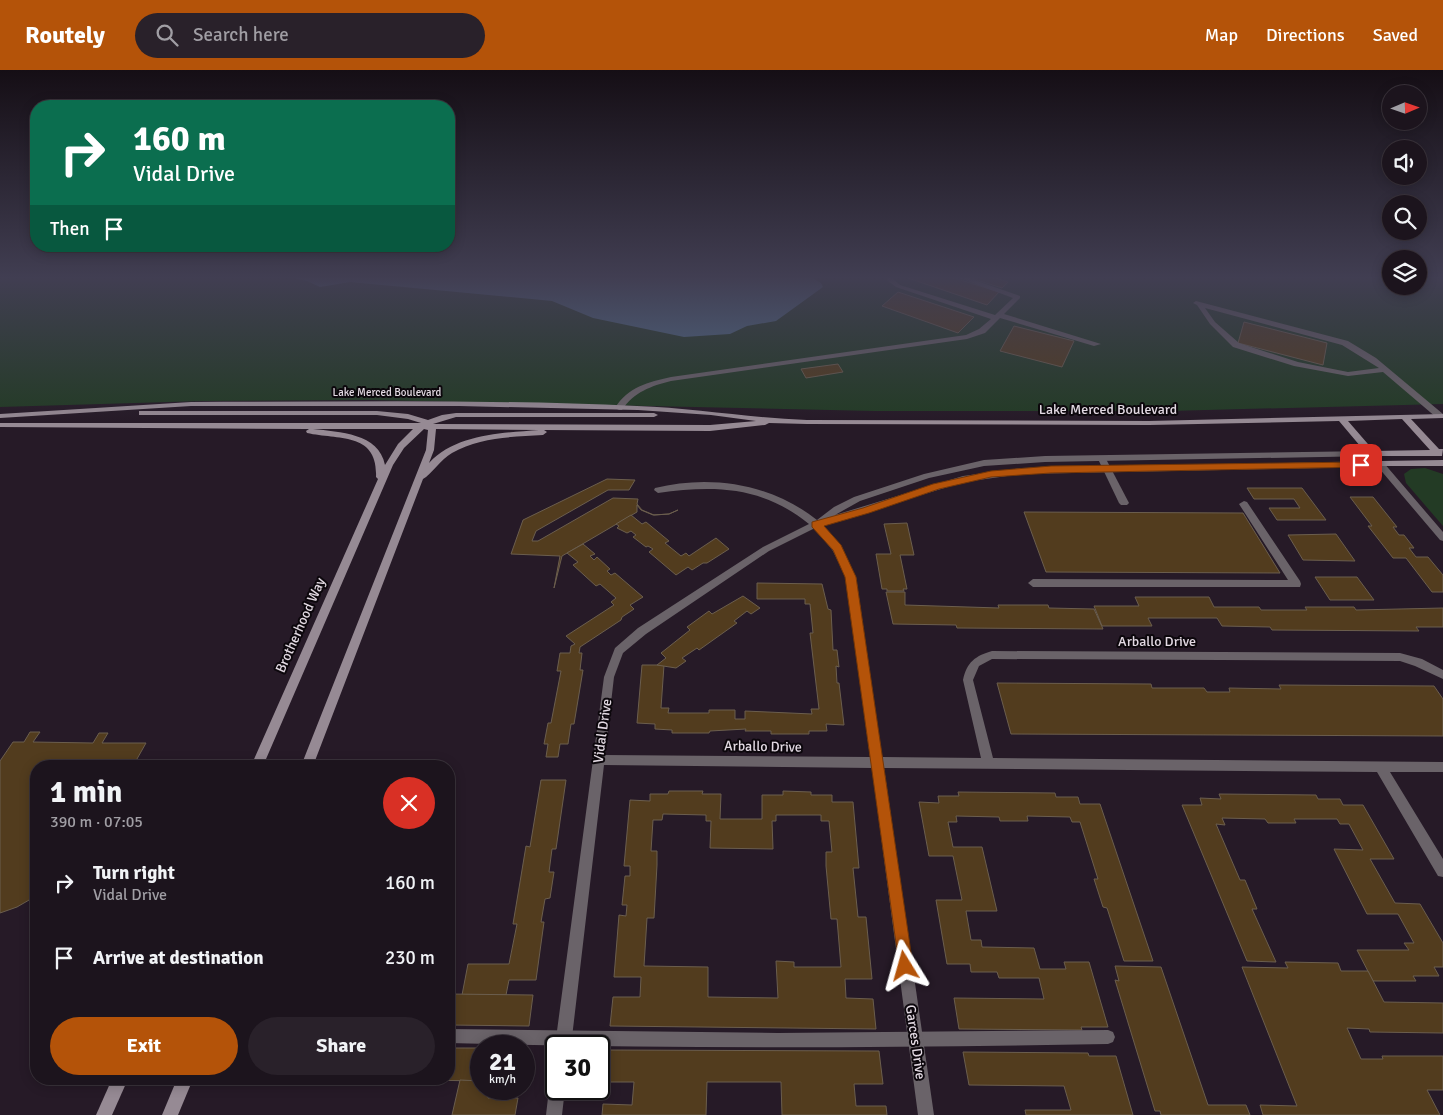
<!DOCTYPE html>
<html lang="en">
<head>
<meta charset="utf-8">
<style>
  body { margin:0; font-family:Signika,sans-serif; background:#29212a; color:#f1f3f6; height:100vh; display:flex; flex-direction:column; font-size:19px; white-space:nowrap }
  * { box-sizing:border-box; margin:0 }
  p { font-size:16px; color:#a09ea4 }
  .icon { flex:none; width:28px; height:28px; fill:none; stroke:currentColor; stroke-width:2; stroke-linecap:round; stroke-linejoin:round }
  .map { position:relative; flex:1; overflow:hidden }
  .side { position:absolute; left:30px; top:690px; width:425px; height:325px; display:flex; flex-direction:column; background:#1c141d; border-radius:20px; box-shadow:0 2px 12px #0003,0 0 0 1px #3a333b }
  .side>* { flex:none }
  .top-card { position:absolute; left:30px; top:30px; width:425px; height:152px; border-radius:20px; box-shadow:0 2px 12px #0003,0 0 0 1px #3a333b; background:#0b6e4f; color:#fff; overflow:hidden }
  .needle { width:32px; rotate:88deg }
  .tools { position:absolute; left:1382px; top:15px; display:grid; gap:10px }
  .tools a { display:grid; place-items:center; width:45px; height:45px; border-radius:50%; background:#1c141d; box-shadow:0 2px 12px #0003,0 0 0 1px #3a333b; font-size:25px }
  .speed { position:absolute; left:470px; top:965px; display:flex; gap:10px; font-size:25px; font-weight:700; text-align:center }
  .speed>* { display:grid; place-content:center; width:65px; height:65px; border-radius:50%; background:#1c141d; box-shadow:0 2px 12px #0003,0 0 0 1px #3a333b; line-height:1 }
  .speed small { font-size:12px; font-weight:400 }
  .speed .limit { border:2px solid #111; border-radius:8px; background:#fff; color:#111 }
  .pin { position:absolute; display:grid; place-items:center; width:42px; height:42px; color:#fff; margin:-21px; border-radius:10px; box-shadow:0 2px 8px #0006 }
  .me { position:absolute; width:55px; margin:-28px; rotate:352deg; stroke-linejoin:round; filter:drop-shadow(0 0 4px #0008) }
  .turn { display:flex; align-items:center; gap:18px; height:105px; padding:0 20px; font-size:22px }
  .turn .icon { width:65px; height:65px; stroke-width:2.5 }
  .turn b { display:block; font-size:35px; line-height:42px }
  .then { display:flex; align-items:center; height:48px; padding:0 20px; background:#0003; gap:10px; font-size:19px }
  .round { display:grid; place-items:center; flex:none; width:52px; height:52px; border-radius:26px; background:#29212a }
  .head { display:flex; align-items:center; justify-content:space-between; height:85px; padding:0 20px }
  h1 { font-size:30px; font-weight:700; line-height:38px }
  .button { display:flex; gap:10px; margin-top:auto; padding:10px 20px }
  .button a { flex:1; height:58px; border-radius:30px; background:#b45309; color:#fff; font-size:20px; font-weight:700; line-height:58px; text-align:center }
  .button a+a { background:#29212a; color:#f1f3f6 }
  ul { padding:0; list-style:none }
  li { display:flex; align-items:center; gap:15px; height:75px; padding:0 20px }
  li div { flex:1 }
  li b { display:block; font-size:19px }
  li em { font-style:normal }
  header { display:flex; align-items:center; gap:30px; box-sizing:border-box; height:70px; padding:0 25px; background:#b45309; color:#fff }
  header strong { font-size:24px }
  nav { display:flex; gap:28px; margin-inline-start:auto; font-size:18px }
  .search { width:350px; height:45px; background:#29212a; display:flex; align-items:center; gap:12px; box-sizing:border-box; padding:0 18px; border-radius:28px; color:#a09ea4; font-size:19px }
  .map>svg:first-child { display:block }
  .green { fill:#233b25 }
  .water { fill:#52708b }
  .building { fill:#523c1e; stroke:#6b5e4e; fill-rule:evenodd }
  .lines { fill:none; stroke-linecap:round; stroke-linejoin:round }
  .lane { fill:#6a6369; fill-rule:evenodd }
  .street { fill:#6a6369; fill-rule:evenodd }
  .secondary { fill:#968a94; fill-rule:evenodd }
  .route { fill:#b45309; stroke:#753606 }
  .labels { text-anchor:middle; stroke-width:4; stroke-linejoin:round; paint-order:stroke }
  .far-street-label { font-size:11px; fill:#e3dae3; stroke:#0c070c }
  .street-label { font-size:14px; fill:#e3dae3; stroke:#0c070c }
</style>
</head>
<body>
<header>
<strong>Routely</strong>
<div class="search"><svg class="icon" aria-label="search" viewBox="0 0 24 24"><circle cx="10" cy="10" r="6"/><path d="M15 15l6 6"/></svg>Search here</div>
<nav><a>Map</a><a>Directions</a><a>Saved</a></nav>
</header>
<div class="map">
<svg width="1443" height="1045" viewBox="0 0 1443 1045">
  <rect width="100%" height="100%" fill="#261a27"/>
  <g class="green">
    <path d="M0,206H1391V216H1419V206H1443V334L1169,341H874L369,330L203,331L0,337Z"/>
    <path d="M1425,398L1443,404V456L1406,413L1404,404L1411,399Z"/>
  </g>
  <path class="water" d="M285,206H809L821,213L823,217L776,251L747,256L730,264L684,267L593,248L552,231L350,212L320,217L307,211Z"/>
  <g class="building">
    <path d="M911,206H948L999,222L987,235L908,208Z"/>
    <path d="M972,206H988L1008,212L1002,218L970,208Z"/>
    <path d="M898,222L974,247L958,263L882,236Z"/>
    <path d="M1244,252L1327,273L1323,295L1238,273Z"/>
    <path d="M1014,256L1074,271L1062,297L1000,281Z"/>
    <path d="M838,294L843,302L806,308L801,299Z"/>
    <path d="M607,409L635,410L629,420H608L536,461L532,471H538L613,428L638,429L637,434L642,440L654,445L669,444L678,440L669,444L653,445L641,440L637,435V442L562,486L554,518L560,486L511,484L523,450Z"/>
    <path d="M1247,418H1302L1326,450H1277L1269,438H1300L1294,429H1254Z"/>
    <path d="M1350,427H1373L1397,457H1393L1399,465H1404L1414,478H1409L1416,487H1428L1443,505V522H1432L1406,488H1393L1368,456H1372Z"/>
    <path d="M1024,442L1243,443L1280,503L1046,502Z"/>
    <path d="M631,445L642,454L646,452L669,471L665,473L681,486L686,483L689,486L716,468L729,479L707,493H703L692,500L688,497L676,505L649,482L653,479L648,476L646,477L633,467L636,465L631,461L627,463L617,458L619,456L616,454Z"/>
    <path d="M907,453L914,485H900L907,519H903L904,521H887V519H882L876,484H891L884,454Z"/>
    <path d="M1336,464L1355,491L1303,490L1288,465Z"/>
    <path d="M583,474L595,484L590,486L594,490L597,487L610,499L607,501L611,505L615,503L643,527L630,535L634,539L622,547L621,550L580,577L579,583H582L580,600H583L574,654H571L568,674H560L558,687H546L548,674H544L548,653H551L561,601H557L560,583H570L571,576L575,574L566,566L614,535L611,532L616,528L600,514L596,516L573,495L578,492L567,483Z"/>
    <path d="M1315,507H1357L1374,530H1330Z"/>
    <path d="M757,513L822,514L828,539L831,540L833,580H837L839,597L836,596L837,613H839L844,655L826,654L827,661H809V664H771V661H745L746,659L710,661L709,663H672V660L655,659V654L637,653L642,595H664L661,638H669L668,643H709V640H735V649H745V641L812,644L811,639H819L810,563H813L810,534H805V529H757Z"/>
    <path d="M886,522H905V535L999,538L998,535H1048L1049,538L1094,539L1103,559L957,558L956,555L893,554Z"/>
    <path d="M743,526L760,538L751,544L747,541L734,551L737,553L699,580L697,578L682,588L686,591L676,598L657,595L666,588L661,583L690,560L687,557L709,541L712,544Z"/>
    <path d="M1135,527H1209L1214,537H1259L1261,540H1307L1305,537H1354L1356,540L1443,538V557H1416L1419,561L1272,560L1270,557L1222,556L1217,548H1148L1152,556H1102L1094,536H1139Z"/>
    <path d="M997,613L1151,614L1152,618H1204L1207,622H1230L1229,618L1281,619L1279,615L1434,616L1443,629V666L1011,664Z"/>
    <path d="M30,662H40L33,672L93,673L99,663H108L102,673H146L133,696H36V826L17,837L0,843V691L13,672H24Z"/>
    <path d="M541,710H566L556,779H552L549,802H554L550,828L545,829L541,852H544L536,910H509L506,925H462L468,894H509L517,854H513L526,776L530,777Z"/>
    <path d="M669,721H703L702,724H721L720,749H762V725H783V721L811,722V725H832V732H853L859,798H853L858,847H866L872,909H845L846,928L873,929L876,959L610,956L613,927H640L641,907H614L619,845L626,846L627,835H622L625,806H630V796H624L630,730L650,731V724H668ZM663,744L706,745V751H711L710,778L773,779L772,751H776V745H821V751H829L832,782H826V796L831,849H837L841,897H794V892L776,891L778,928L708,927V897L644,896L647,848H654L657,795V781H651L653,750H662Z"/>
    <path d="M958,722L1055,723L1056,727H1078L1080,734H1100L1153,891H1124L1107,838L1103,837L1094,809H1098L1080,752H1072L1070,747L1027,746L1028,751H1000L999,747L956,746L957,752H948L953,777H982L997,841H966L971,870H981L982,877L1034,878L1040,899H1066L1064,892H1089L1108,957H1081L1082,960L959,959L954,928L1044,929L1039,908H999L997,902H971L970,894H947L936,830H962L953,786H929L919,732L939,733L938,726H959Z"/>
    <path d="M1219,724L1316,725L1318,729H1340L1343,735H1363L1394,789H1370L1395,833L1420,834L1443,873V897H1434L1439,906H1413L1416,911H1373L1357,880H1409L1404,873H1414L1398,844H1367L1334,779L1363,780L1349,754H1340L1337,749H1294L1296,753H1268L1265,749L1222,748L1225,755L1216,754L1240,810H1245L1257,839H1252L1276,892L1247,891L1182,735H1202L1200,728L1221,729Z"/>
    <path d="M1285,892L1338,893L1341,901H1368L1384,932L1443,933V963L1370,962L1369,959L1347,958L1361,989H1383L1382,986H1443V1020H1427L1440,1045H1263L1260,1035L1297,1036L1242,897L1288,898Z"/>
    <path d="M1115,896L1161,897L1208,1035H1246L1250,1045H1161L1160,1041H1155L1115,910L1119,911Z"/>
    <path d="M449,924L533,925L529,956L449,955Z"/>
    <path d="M449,978H481V1011L423,1010L449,1009Z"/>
    <path d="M608,980L879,981L883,1014H854L856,1036H886L887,1045H782L781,1012H707L706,1045H602L603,1034L632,1035L634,1012H606Z"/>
    <path d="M963,982L1088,983L1089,986H1116L1133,1045H1026L1025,1040H1071L1064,1016L969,1015Z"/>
    <path d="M460,1010L481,1011V1019H489L488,1028H518L515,1045H452Z"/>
  </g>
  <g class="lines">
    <g class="lane">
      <path d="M886,206H892L893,209L900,215L995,245L1013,228L954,206H963L1020,226V228L1004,244L1101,274L1094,276L1000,248L985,263L967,269L671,311C651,316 634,322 622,340H619L615,338C628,317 648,312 671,307L966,265L979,259L991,249L896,217L888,211Z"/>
      <path d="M1196,231L1348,271L1376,288L1443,344V347L1437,348L1383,302L1348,306L1294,296L1233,277L1210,254L1197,235L1193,233ZM1205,238L1342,275L1379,298L1348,302L1298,292L1239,273L1215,252Z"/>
      <path d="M1102,386L1106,389L1129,433L1127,435H1121L1119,433L1098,389Z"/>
      <path d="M1244,431L1247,432L1300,511L1301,514L1300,517H1033L1028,513L1033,509L1288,510L1239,434Z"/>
      <path d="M449,959L778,963L1108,960L1113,962L1115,967L1113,972L1108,974C888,978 669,979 449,973Z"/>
    </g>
    <g class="street">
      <path d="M1371,381L1374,382V386L1045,392L984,396L929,408L860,431L835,445L963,406L1022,398L1380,391L1383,392L1443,462V471L1440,470L1378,397L1022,404L964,412L823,455L840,477L856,507L882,687L981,688L963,610C967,592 975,586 992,581L1400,583L1422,589L1443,600V609L1415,596L1400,591L992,589L979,596L973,610L993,688L1443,692V702H1390L1443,789V807L1438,806L1377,702L884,698L934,1045H918L872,698L604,695L571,976H556V978L555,976L604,607L615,578L638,558L763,477L809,454C762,416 715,415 658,423L654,420L655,418C711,404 772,414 817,450L834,437L854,427L924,404L984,390L1045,386ZM815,458L833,481L846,507L870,687L605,685L614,607L623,583L646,564L769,481Z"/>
      <path d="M556,1012V1019H565L562,1045H546L549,1019L552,1014Z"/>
    </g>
    <g class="secondary">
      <path d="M191,332C340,332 489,329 637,336C694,338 750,348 807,350L1149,351L1443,344V348L1411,349L1439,379H1443L1442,386H1378L1382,391L1443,390V396H1377L1339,351L1149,355L807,354L769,353L765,355L710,361L544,360L547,362L543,365C512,367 480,367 452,383C441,389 431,405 423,409L313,696H301L426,380L428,360L424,359L404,378L393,395L263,696H251L378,409L376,407C378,362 339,370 307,363L306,361L309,359L0,357V353H421L408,349L377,345H139V341H377L408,344L428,350L442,345L456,343H654L658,345L654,347H456L433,354L710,355L756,351L711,345L638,340L459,336H191L0,348V344ZM1402,349L1430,380L1374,381L1348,351ZM313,359H413L398,374L385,395C379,363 339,362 313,359ZM436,359L539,360C502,363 456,364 429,393L434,380Z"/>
      <path d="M112,1009H128L112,1045H96Z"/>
      <path d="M177,1009H193L178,1045H162Z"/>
    </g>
  </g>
  <linearGradient id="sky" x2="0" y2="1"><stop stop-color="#150e15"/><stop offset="0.59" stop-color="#413e52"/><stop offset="1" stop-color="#413e52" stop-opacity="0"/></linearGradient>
  <rect width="1443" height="352" fill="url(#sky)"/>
  <path class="route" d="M1361,392L1365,393V397L1051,403L991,407L939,419L869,443L824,456L841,475L856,507L913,896L911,902L905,904L900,902L845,507L833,480L812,457V452L863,438L933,414L991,401L1051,396Z"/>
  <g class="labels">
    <g class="far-street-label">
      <text x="387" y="326">Lake Merced Boulevard</text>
    </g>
    <g class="street-label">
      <text x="1108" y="344">Lake Merced Boulevard</text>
      <text transform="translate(300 555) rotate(-66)" y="5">Brotherhood Way</text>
      <text x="1157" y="576">Arballo Drive</text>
      <text transform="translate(602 661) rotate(-82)" y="5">Vidal Drive</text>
      <text transform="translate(763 676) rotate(1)" y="5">Arballo Drive</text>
      <text transform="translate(916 972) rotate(82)" y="5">Garces Drive</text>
    </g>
  </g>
</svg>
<div class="tools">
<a><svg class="needle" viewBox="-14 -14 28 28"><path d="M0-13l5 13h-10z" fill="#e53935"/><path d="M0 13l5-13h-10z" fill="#a09ea4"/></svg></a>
<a><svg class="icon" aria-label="sound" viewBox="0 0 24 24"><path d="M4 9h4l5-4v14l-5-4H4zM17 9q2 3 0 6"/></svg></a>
<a><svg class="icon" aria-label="search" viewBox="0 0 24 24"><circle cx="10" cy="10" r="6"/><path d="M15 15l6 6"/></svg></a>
<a><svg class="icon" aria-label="layers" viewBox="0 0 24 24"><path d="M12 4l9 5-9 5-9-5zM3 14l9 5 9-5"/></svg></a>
</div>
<div class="speed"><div>21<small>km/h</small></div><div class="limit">30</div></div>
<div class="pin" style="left:1361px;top:395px;background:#d93025"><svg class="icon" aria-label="arrive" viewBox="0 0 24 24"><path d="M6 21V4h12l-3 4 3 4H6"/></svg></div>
<svg class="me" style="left:905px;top:896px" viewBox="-20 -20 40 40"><path d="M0-17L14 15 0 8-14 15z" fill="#b45309" stroke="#fff" stroke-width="4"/></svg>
<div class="top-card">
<div class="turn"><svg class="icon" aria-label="right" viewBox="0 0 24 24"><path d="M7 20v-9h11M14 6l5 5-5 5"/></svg><div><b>160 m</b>Vidal Drive</div></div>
<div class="then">Then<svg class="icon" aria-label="arrive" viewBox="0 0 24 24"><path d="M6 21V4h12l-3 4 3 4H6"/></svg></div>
</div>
<section class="side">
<div class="head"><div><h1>1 min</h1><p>390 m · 07:05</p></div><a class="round" style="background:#d93025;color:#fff"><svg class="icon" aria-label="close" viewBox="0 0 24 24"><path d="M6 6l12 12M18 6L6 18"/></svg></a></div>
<ul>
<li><svg class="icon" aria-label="right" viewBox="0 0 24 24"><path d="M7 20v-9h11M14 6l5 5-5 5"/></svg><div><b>Turn right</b><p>Vidal Drive</p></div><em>160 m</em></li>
<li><svg class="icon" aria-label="arrive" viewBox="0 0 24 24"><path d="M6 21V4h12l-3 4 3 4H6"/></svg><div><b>Arrive at destination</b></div><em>230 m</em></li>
</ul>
<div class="button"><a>Exit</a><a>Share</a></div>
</section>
</div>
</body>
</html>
